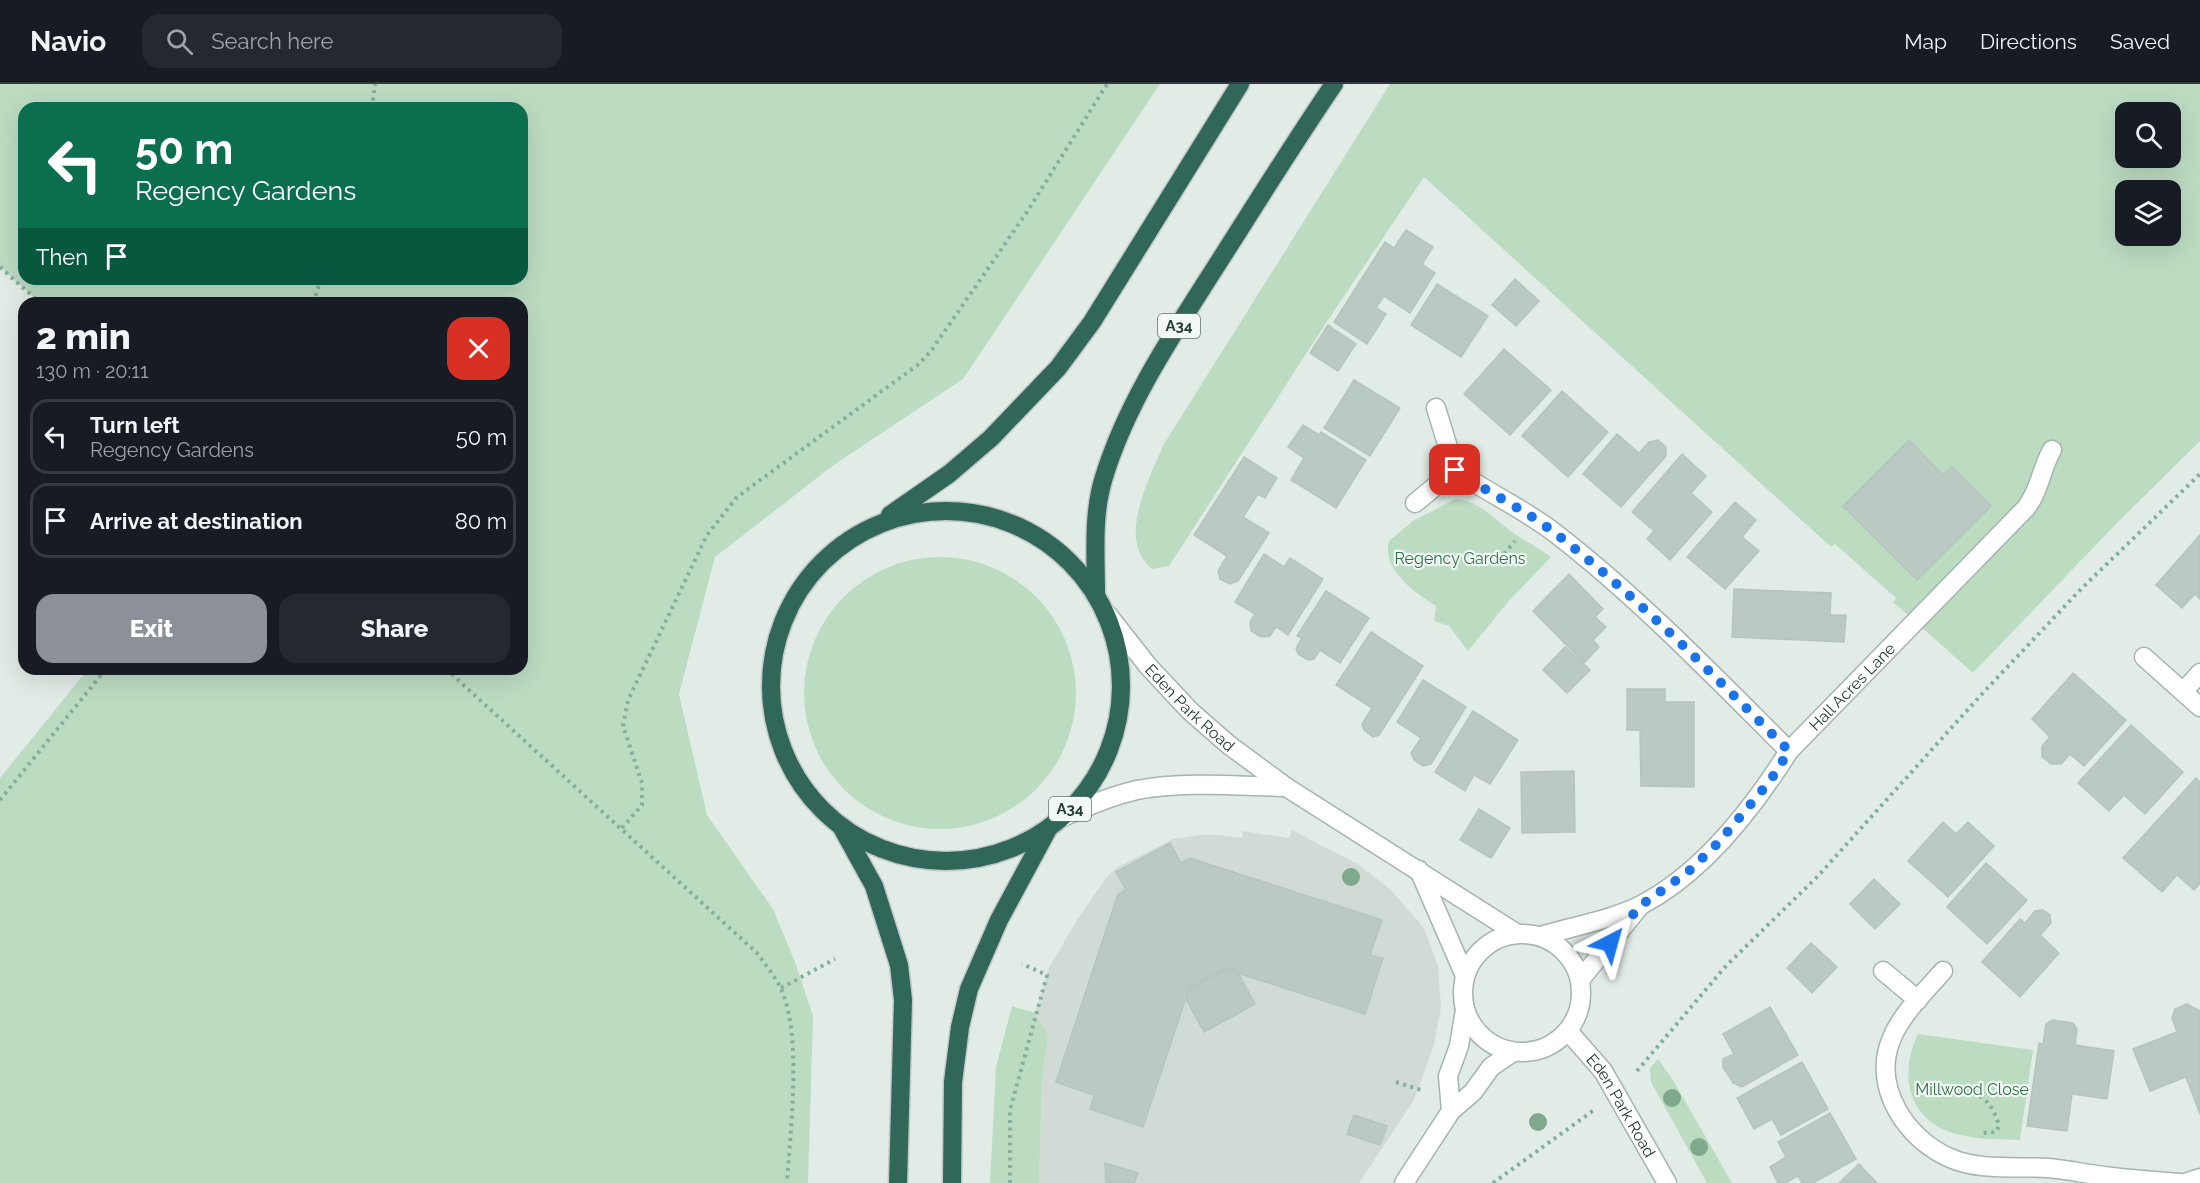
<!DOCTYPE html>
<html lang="en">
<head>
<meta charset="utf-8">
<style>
  body { margin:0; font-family:Raleway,sans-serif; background:#242831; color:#f1f3f6; height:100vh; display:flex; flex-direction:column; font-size:22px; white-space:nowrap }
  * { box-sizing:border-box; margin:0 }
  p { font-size:20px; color:#9ea1a6 }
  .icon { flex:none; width:33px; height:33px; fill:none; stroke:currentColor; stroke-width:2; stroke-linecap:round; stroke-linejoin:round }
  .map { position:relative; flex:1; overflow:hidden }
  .sheet { position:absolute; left:18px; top:213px; width:510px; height:378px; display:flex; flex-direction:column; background:#171b24; border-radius:18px; box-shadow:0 6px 24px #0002 }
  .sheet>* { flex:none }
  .hud { position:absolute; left:18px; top:18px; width:510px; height:183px; border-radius:18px; box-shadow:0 6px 24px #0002; background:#0b6e4f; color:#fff; overflow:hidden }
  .controls { position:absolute; left:2115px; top:18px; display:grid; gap:12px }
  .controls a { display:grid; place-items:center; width:66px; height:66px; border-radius:12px; background:#171b24; box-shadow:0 6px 24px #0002; font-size:30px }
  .pin { position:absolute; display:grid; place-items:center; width:51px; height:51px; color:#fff; margin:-26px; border-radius:12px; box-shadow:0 3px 9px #0006 }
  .me { position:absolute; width:66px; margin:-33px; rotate:39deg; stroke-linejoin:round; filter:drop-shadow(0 0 4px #0008) }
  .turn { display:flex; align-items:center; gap:21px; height:126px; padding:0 18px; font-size:27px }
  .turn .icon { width:78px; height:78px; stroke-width:2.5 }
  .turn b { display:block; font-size:42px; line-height:51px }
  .then { display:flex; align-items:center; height:57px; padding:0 18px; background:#0003; gap:12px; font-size:22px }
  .round { display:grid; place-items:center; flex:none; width:63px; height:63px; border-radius:18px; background:#242831 }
  .headline { display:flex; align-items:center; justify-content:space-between; height:102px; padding:0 18px }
  h1 { font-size:36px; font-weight:800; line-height:45px }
  .button { display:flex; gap:12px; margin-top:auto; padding:12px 18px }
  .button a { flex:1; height:69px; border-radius:18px; background:#8c9099; color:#fff; font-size:24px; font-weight:800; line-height:69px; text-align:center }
  .button a+a { background:#242831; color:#f1f3f6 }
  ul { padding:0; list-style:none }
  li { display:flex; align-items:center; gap:18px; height:75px; margin:0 12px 9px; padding:0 6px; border:3px solid #363941; border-radius:18px }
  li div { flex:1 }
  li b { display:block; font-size:22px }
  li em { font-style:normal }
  header { display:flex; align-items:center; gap:36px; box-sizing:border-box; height:84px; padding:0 30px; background:#171b24; border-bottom:2px solid #363941 }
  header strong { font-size:28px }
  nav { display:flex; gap:33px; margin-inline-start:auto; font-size:21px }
  .search { width:420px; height:54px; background:#242831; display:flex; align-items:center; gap:15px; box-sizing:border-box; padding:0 21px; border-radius:18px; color:#9ea1a6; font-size:22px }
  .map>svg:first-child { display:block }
  .built { fill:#d0dbd6 }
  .green { fill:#bcdcc2; fill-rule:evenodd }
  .building { fill:#bac9c2; stroke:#b5c5bd; stroke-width:1.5 }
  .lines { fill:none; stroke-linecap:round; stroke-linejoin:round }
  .minor-casing { stroke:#a5b4ad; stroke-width:21 }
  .highway-casing { stroke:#c1c8c6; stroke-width:21 }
  .path { stroke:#84ae9e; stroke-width:4; stroke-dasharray:3 4.5; stroke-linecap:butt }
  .minor { stroke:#fff; stroke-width:18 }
  .highway { stroke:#306758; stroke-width:18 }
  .tree { fill:#80a88d }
  .route { stroke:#1a73e8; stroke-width:10; stroke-dasharray:0 18 }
  .labels { text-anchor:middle; stroke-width:4.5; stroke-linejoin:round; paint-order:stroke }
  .shield { fill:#f2f8f5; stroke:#61746d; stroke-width:1.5 }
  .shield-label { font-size:15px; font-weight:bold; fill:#233c33 }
  .park-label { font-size:16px; fill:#2f7144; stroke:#f2f8f5 }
  .street-label { font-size:16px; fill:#233c33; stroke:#f2f8f5 }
</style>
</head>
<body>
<header>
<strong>Navio</strong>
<div class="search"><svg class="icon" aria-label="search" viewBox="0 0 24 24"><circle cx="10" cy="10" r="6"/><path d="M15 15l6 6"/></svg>Search here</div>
<nav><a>Map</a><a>Directions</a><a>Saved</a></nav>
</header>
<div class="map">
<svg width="2200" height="1099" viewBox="0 0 2200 1099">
  <rect width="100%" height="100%" fill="#e2ece7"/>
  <path class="built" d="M1292,746L1359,781L1390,805L1424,844L1438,882L1441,923L1434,961L1414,1016L1359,1099H1039L1042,996L1048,952L1035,929L1049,884L1075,839L1106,794L1116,784L1173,755L1207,750L1242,754L1243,747L1289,754Z"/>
  <g class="green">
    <path d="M0,0H1160L963,295L835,380L715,473L679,610L707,731L773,825L795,878L813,932L808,1099H0V694L88,585H522V219H40L0,183ZM24,24H522V195H24Z"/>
    <path d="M1390,0H2200V357L2116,440L1973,589L1893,518L1896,514L1835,460L1831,463L1424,93L1326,239L1169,482L1152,485C1116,455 1149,395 1164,360ZM2126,28H2170V74H2126ZM2126,106H2170V152H2126Z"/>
    <path d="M1455,415C1479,416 1496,437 1515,450C1527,458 1540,465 1551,473L1507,519L1468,567L1449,542L1434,537L1436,522C1415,509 1381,485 1389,457L1413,437Z"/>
    <circle cx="940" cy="609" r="136"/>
    <path d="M1012,922L1035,929L1048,952L1042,996L1039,1099H990L996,983Z"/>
    <path d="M1918,950L2033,966L2020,1056C2001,1055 1979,1056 1960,1051C1910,1040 1897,993 1918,950Z"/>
    <path d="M1658,975L1673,996L1732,1099H1707L1651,998L1650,984Z"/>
  </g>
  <g class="building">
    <path d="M1406,146L1433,163L1422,180L1435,189L1410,229L1384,212L1376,224L1386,230L1367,260L1334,238L1385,158L1394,164Z"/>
    <path d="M1515,195L1539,217L1516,242L1492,221Z"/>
    <path d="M1437,200L1488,232L1461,273L1411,241Z"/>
    <path d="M1328,241L1356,260L1338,287L1310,269Z"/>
    <path d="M1504,265L1551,306L1510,351L1464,310Z"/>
    <path d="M1354,296L1400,324L1370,372L1324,344Z"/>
    <path d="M1562,307L1608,348L1568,393L1522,352Z"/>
    <path d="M1303,341L1319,351L1321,348L1366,376L1336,424L1291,396L1304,374L1288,363Z"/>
    <path d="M1617,350L1639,369L1649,358L1658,356L1666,363V372L1621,423L1583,390Z"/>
    <path d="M1909,356L1943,391L1952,382L1991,422L1917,496L1843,422Z"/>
    <path d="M1682,370L1706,392L1691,409L1712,428L1670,476L1647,455L1654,447L1632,428Z"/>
    <path d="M1244,373L1277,394L1265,414L1258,410L1243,433L1269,449L1238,497L1230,500L1220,495L1218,487L1227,472L1194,451Z"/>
    <path d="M1735,418L1756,436L1742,453L1759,467L1725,505L1687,473Z"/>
    <path d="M2200,451V515L2195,510L2182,524L2156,501Z"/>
    <path d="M1264,470L1284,483L1290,474L1323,495L1288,551L1276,543L1270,552L1261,553L1251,547L1250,538L1255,530L1235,518Z"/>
    <path d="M1569,490L1603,525L1595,533L1606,543L1593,556L1599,563L1584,579L1533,527Z"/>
    <path d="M1734,505L1831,509L1830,531H1846L1844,558L1732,553Z"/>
    <path d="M1326,507L1369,534L1340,579L1320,566L1314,575L1308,576L1298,570L1296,564L1302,554L1297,552Z"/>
    <path d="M1371,548L1423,582L1379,651L1373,653L1364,646L1362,640L1372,624L1336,601Z"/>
    <path d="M1565,563L1590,586L1567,609L1543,586Z"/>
    <path d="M2073,589L2126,636L2084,682L2070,670L2061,680H2051L2042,673V662L2050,653L2032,635Z"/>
    <path d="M1423,596L1466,623L1431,680L1423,682L1414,676L1411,669L1421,654L1397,638Z"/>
    <path d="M1627,605H1665V618H1694V703L1641,702L1640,646H1627Z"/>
    <path d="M1473,627L1518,656L1490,700L1474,691L1465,707L1435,688Z"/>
    <path d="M2131,641L2183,688L2145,730L2124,711L2109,727L2078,699Z"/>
    <path d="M1574,687L1575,748L1522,749L1521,688Z"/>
    <path d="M2196,694L2200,698V799L2194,806L2177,791L2162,808L2123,774Z"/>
    <path d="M1479,725L1510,744L1491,774L1460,756Z"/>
    <path d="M1943,738L1956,750L1968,738L1994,762L1948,813L1908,777Z"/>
    <path d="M1170,759L1181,779L1190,774L1382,836L1370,871L1383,874L1365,930L1225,885L1189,905L1143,1043L1090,1025L1094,1011L1056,998L1118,810L1126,806L1116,788Z"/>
    <path d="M1986,779L2027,816L1987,860L1947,823Z"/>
    <path d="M1874,795L1900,820L1875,845L1850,820Z"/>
    <path d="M2043,826L2050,831L2051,839L2040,851L2059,869L2020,913L1982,878L2020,835L2025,839L2035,827Z"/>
    <path d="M1811,859L1837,883L1812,909L1787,884Z"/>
    <path d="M1225,885L1238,889L1255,920L1204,948L1186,915L1189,905Z"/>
    <path d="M2187,920L2200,927V1030L2186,993L2150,1007L2133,965L2177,948L2172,934L2175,925Z"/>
    <path d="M1770,923L1798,971L1742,1003L1733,999L1723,983V975L1734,970L1723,950Z"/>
    <path d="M2052,936L2073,939L2077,945L2075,961L2114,967L2107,1015L2072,1010L2067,1047L2027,1042L2039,959L2043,960L2046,940Z"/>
    <path d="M1802,978L1828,1025L1781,1051L1772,1035L1754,1045L1737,1014Z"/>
    <path d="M1830,1029L1856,1075L1813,1099H1802L1798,1092L1785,1099H1778L1770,1083L1786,1073L1778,1058Z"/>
    <path d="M1354,1031L1387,1042L1380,1061L1347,1050Z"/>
    <path d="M1105,1079L1138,1089L1134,1099H1106Z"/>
    <path d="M1859,1080L1877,1099H1839Z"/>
  </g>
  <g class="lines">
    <g class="minor-casing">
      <g id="minor">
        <path d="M1455,386C1488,409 1524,425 1555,449C1639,514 1714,592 1789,667"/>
        <path d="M1415,419L1455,386L1436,324"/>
        <path id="s1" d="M1108,531L1148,582L1190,627L1229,661L1286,703L1516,849"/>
        <path d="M2144,573L2200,623"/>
        <path d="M2183,608L2200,589"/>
        <path d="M1063,733C1087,722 1111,712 1137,706C1185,697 1238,702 1286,703"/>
        <path d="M1419,786L1465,892"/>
        <circle cx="1522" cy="909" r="59"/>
        <path id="s2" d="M1541,852C1570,843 1615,835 1641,821C1703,789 1753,724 1789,667L2026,424C2040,406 2041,385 2052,366"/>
        <path d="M1883,887L1918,916"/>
        <path d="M1943,887C1925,908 1901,930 1891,956C1872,1003 1906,1055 1950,1074C1979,1087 2017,1082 2049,1084C2070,1086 2091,1091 2112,1093C2134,1096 2157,1097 2180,1099"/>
        <path d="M1580,896L1640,822"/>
        <path id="s3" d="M1568,947L1603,987L1667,1099"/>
        <path d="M1451,1027L1448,992L1459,962L1465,926"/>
        <path d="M1404,1099L1451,1027L1473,1008L1491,983L1513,968"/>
        <path d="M2185,1099L2200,1094"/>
      </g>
    </g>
    <g class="highway-casing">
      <g id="highway">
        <circle cx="946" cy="602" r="175"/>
        <path d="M890,431L949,390L991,354L1058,284L1092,238L1240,0"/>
        <path d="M1096,511C1096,472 1092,431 1104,393C1127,318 1173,250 1215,184C1254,123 1293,60 1334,0"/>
        <path d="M842,744L874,802L899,881L903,916L898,1099"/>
        <path d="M952,1099L953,998L960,943L969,905L999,836L1047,747"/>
      </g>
    </g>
    <g class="path">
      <path d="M372,24L375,0"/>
      <path d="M0,183L40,219"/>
      <path d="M313,219L321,195"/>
      <path d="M1494,481L1515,457"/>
      <path d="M446,585L757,869C765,880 774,891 780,903C803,948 790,1049 787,1099"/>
      <path d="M0,716L106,585"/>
      <path d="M622,744L642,721V699L623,642L628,616L707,451L737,413L919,280L931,267L1027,128L1107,0"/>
      <path d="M781,904L835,875"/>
      <path d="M1637,987L1725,883L1818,792L1981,611L2081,505L2200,390"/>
      <path d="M1396,998L1421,1006"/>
      <path d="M1951,1008C1977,1001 1993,1019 1999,1042L1996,1048L1983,1049L1982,1053"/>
      <path d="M1010,1099V1026L1047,891L1022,880"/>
      <path d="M1493,1099L1594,1026"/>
    </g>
    <use href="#minor" class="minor"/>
    <use href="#highway" class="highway"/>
  </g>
  <g class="tree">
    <circle cx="1351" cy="793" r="9"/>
    <circle cx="1672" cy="1014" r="9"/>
    <circle cx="1538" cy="1038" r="9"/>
    <circle cx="1699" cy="1063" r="9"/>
  </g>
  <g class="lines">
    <path class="route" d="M1455,386C1488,409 1524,425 1555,449C1639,514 1714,592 1789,667L1770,697L1719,758L1688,788L1640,822L1610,859"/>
  </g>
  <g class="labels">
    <g class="shield">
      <rect x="1158" y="230" width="42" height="24" rx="4.5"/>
      <rect x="1049" y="713" width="42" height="24" rx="4.5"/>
    </g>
    <g class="shield-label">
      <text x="1179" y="247">A34</text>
      <text x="1070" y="730">A34</text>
    </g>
    <g class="park-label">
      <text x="1460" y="480">Regency Gardens</text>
      <text x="1972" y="1011">Millwood Close</text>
    </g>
    <g class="street-label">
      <text dy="6" stroke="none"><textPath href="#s2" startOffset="411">Hall Acres Lane</textPath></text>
      <text dy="6" stroke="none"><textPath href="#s1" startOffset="124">Eden Park Road</textPath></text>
      <text dy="6" stroke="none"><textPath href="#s3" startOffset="92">Eden Park Road</textPath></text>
    </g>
  </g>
</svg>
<div class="controls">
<a><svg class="icon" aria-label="search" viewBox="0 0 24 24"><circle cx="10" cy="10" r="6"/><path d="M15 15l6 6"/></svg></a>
<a><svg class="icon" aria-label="layers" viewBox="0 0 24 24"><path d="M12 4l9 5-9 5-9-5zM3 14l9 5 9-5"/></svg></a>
</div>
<div class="pin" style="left:1455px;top:386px;background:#d93025"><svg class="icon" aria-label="arrive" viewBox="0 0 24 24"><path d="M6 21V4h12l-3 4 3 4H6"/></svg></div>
<svg class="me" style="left:1610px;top:859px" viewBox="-20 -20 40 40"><path d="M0-17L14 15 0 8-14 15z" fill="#1a73e8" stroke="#fff" stroke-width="4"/></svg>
<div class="hud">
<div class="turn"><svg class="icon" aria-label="left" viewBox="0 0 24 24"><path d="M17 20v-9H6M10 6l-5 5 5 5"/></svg><div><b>50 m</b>Regency Gardens</div></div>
<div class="then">Then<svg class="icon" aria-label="arrive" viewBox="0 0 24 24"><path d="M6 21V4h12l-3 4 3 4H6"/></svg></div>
</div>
<section class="sheet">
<div class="headline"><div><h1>2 min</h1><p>130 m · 20:11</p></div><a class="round" style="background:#d93025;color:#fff"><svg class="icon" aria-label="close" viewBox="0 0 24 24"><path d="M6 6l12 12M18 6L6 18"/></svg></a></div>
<ul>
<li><svg class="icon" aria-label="left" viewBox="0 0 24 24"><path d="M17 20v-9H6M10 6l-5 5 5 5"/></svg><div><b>Turn left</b><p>Regency Gardens</p></div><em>50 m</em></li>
<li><svg class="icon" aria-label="arrive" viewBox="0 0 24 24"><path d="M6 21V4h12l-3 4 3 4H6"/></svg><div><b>Arrive at destination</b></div><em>80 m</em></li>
</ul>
<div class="button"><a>Exit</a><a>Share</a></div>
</section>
</div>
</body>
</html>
